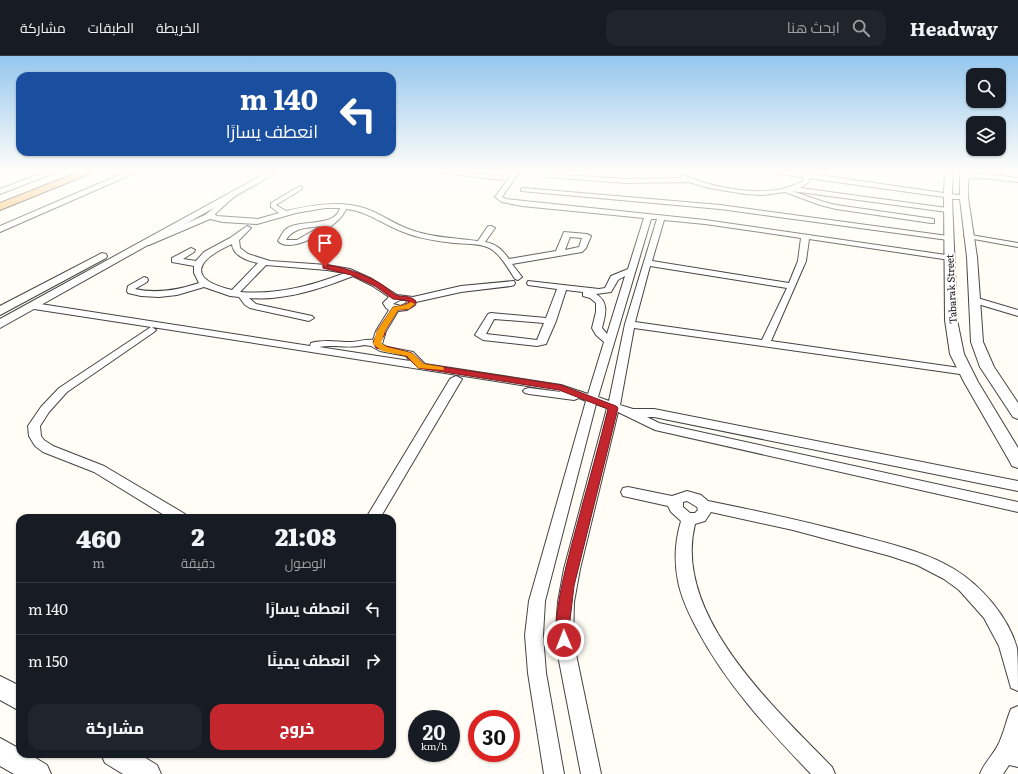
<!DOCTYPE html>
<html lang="ar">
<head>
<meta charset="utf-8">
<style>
  body { margin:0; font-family:Literata,Cairo,serif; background:#20242c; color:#f1f3f6; direction:rtl; height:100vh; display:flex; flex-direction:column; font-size:15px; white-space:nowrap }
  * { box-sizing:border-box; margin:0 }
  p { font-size:13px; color:#9ea1a6 }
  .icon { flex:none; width:22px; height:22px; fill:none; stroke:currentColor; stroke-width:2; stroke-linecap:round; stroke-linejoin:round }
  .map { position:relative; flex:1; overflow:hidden; direction:ltr }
  .details { position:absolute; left:16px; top:458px; width:380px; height:244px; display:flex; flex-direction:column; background:#171b24; border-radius:12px; box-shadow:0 1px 3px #0004; direction:rtl }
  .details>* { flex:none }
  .banner { position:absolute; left:16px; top:16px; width:380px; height:84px; border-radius:12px; box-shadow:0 1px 3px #0004; direction:rtl; background:#1a4fa0; color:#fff; overflow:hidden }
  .fabs { position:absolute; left:966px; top:12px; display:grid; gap:8px }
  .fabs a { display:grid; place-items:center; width:40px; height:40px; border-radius:8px; background:#171b24; box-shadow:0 1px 3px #0004; font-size:20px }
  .speed { position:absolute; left:408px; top:654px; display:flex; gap:8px; font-size:20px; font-weight:700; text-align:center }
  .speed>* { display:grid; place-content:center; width:52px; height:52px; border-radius:50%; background:#171b24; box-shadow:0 1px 3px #0004; line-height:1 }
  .speed small { font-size:10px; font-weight:400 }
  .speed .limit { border:6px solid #d22; background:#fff; color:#111 }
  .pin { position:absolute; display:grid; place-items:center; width:34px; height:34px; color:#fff; margin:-41px -17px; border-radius:50% 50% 50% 0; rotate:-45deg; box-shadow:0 0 4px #0007 }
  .pin .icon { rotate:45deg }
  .me { position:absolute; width:44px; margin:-22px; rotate:359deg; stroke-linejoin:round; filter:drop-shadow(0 0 3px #0008) }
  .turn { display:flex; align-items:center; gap:14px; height:84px; padding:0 12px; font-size:18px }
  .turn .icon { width:52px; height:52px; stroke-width:2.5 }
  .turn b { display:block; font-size:28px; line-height:34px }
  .eta { display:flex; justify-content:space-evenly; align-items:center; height:68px; text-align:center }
  .eta b { font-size:24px; font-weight:800; line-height:28px }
  .primary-button { display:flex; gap:8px; margin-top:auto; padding:8px 12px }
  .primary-button a { flex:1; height:46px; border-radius:12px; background:#c4262e; color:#fff; font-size:16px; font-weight:800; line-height:46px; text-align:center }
  .primary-button a+a { background:#20242c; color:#f1f3f6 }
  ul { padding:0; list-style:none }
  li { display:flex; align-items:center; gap:12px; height:52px; padding:0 12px; border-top:1px solid #363941 }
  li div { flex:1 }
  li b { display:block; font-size:15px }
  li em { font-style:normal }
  header { display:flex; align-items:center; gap:24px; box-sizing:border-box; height:56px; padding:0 20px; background:#171b24; border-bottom:1px solid #363941 }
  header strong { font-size:19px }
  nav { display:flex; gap:22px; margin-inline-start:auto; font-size:14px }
  .search { width:280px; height:36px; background:#20242c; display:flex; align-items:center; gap:10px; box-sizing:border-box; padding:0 14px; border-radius:12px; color:#9ea1a6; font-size:15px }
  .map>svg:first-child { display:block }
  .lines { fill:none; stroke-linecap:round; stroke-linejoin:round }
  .minor-casing { stroke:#444; stroke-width:2 }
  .tertiary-casing { stroke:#444; stroke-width:2 }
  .trunk-casing { stroke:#222; stroke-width:2 }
  .minor { fill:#fff; fill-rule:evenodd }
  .tertiary { fill:#fff; fill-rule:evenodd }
  .trunk { fill:#f7bc64; fill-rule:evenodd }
  .route { fill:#c4262e; stroke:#7f191e }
  .slow { fill:#f59e0b }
  .labels { text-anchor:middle; stroke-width:4; stroke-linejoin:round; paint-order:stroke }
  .street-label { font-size:10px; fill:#111; stroke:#fff }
</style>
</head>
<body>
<header>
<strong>Headway</strong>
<div class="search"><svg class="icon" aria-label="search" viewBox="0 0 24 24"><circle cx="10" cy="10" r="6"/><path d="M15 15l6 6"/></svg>ابحث هنا</div>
<nav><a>الخريطة</a><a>الطبقات</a><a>مشاركة</a></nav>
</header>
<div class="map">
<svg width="1018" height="718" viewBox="0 0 1018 718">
  <rect width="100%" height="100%" fill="#fffdf5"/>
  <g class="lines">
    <g class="minor-casing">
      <g id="minor">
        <path d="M437,116H462L501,120L504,122L501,124Z"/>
        <path d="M513,116H519L502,141L506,143L705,164L953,200V204H950L809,183L806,205L771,285L967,313L971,314L972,316L971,318L967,319L634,272L620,349L633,353H654L1018,425V435L654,361H647L659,367L1018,446V456L655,374L618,356L580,513L574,546L573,584L601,718H581L555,584L558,546L564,513L607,352L596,348L545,545L543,579L546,617L564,718H544L528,617L525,579L529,545L586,345L579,342L574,344L529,338L525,337L523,335L525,333L529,332L561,336L559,335L152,271L156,274L154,276L67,336L49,356L40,370L41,380L44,384L53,390L104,410L185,458L187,462H169L94,416L43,396L35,390L29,380L28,370L41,351L59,332L151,271L34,253L31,252L29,250L31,248L34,247L310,290L311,287C325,283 337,286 351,286C359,286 364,283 373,284L376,275L389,254L386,252L383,247L389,241L373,230L353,220C320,233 284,245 249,242L256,248L312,260L314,262L309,265L250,252L245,249L239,241L230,240L204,231L177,239L159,241L141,240L128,237L127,235L128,230L144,221L147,222L148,224L147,226L135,233C157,238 178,234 199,227L194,217V210L172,206V202L191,192L195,194L194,196L183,203L196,205L204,196L230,182L247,170L251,172L239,184L240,192L248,198L270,205L327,209L350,213L372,223L397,239L413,241L461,230L514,225L515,227L514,229L511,230L461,236L416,246L415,249L407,254L398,255L386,275L382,288L387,291L413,296L425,308L561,329L588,338L604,286L596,279L592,272L596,256V247L590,242L583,240V236L566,234L556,265L546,288L537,290L483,284L475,279L488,258L491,257L546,262L557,233L528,229L527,227L528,225L599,233L605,232L611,220L628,213L644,162L522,150L502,146L495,141ZM651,163H657L625,268L609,345L598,341ZM664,164L705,168L801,182L798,205L789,227L652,205ZM232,188C233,200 248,205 258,207L232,234C186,223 196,204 232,188ZM266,209L327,214L345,217C311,230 277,239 240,236ZM650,210L787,232L762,284L635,266ZM625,220L607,278L602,272C605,259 610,247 596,238L611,236L618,224ZM400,244H406L407,247L401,250L393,248ZM494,263L544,267L537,284L486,278ZM364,289L371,290L380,295L406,300L410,305L319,291C334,288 348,293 364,289Z"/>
        <path d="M548,118L626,123L681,122V120L683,119C692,122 700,126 709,128C739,136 776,140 803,125L804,120L807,118L810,120L809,126L800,132L947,152L950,154L947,156L792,135L824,146L836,149L934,163V167H931L836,153L820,149L785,136L763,139L745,138L709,132L689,126L626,127L546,121V119Z"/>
        <path d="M982,118L1018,122V126L982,122L963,123L960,121L963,119Z"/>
        <path d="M300,130L302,131V133L276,149L286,155C312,149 341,144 367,153C383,159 397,170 414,175C435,182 456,182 478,185L488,170H491L495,172L485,186C497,188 502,194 509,203L556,195L564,176L587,178L591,180L586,192L582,196L512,208L522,221L518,224L515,223C508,213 500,196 487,191C477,187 464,188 454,187C437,185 421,183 406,177C385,170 368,155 346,153C341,169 292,200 278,185C280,182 282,177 285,174C297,162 335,173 340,152H325L296,157L257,168L223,166L210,163L149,189H143L142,187L205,159L233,137L236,139L235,140L215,158L216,160L258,163L279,157L271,151V147ZM321,170L297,184H286C294,171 307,172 321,170ZM570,181L582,182L579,191L565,194Z"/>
        <path d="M523,132L720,149L948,180L952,182L948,184L720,153L521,135V133Z"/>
        <path d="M965,178L1018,187V191L968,182L964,180Z"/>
        <path d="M974,241L1018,254V260L971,246L969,244Z"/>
        <path d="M456,320L462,323L380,462H366L450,323Z"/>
        <path d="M628,431L672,440L687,435L701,439L708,445C758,455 807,466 857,479C890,488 924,495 954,513C981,529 1009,562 1017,592C1018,603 1018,623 1018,635L1011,632L999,590L984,562L959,534L944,523L917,509L890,500L793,474L711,456L705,465L695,468C672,559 775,652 832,711L835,718H811C768,673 726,628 697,573C689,558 681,541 678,525C674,505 675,485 681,465L671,456L668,450L623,440L621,436L623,432ZM687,445L697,451L698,454L695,457H690L683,451V446Z"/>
        <path d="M1018,650V711L1009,709L1003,718H980C984,707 993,699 998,689C1004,677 1006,665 1011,653Z"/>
      </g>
    </g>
    <g class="tertiary-casing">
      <g id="tertiary">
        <path d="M45,116H57L0,138V133Z"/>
        <path d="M126,116H137L0,176V170Z"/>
        <path d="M268,116H278L0,272V263Z"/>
        <path d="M775,116H797L944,137L945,116H953L952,138L960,139V116H968V142L977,201L983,286L994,311L1018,347V363L1013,361L980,311L971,286L967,201L960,143H952L957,264L964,298L978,326L1018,392V412L1012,410L1010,406L964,326L950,298L945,264L944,141L779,118Z"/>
        <path d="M102,197L106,198L107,200L106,202L0,259V250Z"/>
        <path d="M0,620L20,630V655L0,644Z"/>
        <path d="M0,682L20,693V698H29L47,709L51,718H14L0,710Z"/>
        <path d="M101,698H139L157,709L161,718H123L105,707Z"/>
      </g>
    </g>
    <g class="trunk-casing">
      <path id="trunk" d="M79,116H94L0,154V147Z"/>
    </g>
    <use href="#minor" class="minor"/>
    <use href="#tertiary" class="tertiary"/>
    <use href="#trunk" class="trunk"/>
  </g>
  <linearGradient id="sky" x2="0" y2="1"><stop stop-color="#95c6ee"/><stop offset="0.53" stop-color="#fffefa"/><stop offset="1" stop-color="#fffefa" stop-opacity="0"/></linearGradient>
  <rect width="1018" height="217" fill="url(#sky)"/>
  <path class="route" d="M323,209C337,208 369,220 381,228C386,231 391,236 396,239C403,242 408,238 416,245C414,254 405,254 398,254L385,275V278L380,286L382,289L412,297L424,308L561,329L616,350L618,352L574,530L570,564L571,584L569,588L564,590L559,588C548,563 575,479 582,450C591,418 600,385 608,353L559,334L418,312L406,300L376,292L373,286L377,278V275L393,251L405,249L409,246L405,244L393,243L375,230L351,219L323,212Z"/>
  <path class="slow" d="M411,246L415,248L409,253L398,254L385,275L381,287L387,291L412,297L424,308L443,311L444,313L443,314L418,312L407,300L382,295L373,288L377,275L393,251L405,249Z"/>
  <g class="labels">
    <g class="street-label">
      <text transform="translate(951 233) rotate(-93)" y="4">Tabarak Street</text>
    </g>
  </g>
</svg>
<div class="fabs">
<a><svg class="icon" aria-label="search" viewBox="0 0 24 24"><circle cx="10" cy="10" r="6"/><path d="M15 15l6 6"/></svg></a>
<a><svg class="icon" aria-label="layers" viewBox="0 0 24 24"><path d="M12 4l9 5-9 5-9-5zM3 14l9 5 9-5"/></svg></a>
</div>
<div class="speed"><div>20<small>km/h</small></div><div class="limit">30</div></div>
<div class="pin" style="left:325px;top:211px;background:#d93025"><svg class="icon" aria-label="arrive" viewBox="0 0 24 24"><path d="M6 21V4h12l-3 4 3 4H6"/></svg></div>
<svg class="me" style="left:564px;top:584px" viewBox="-20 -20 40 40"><circle r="17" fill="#c4262e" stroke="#fff" stroke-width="3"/><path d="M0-11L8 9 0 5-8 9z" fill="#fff"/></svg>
<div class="banner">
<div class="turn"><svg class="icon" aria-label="left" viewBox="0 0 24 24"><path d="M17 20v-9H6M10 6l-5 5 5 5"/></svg><div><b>140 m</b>انعطف يسارًا</div></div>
</div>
<section class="details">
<div class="eta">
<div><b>21:08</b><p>الوصول</p></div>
<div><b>2</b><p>دقيقة</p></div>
<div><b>460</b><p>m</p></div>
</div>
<ul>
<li><svg class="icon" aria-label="left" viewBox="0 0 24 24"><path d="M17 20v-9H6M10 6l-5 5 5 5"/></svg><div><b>انعطف يسارًا</b></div><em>140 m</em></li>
<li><svg class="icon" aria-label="right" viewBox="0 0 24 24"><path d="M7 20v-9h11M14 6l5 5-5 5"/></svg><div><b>انعطف يمينًا</b></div><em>150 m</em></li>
</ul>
<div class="primary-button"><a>خروج</a><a>مشاركة</a></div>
</section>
</div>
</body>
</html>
